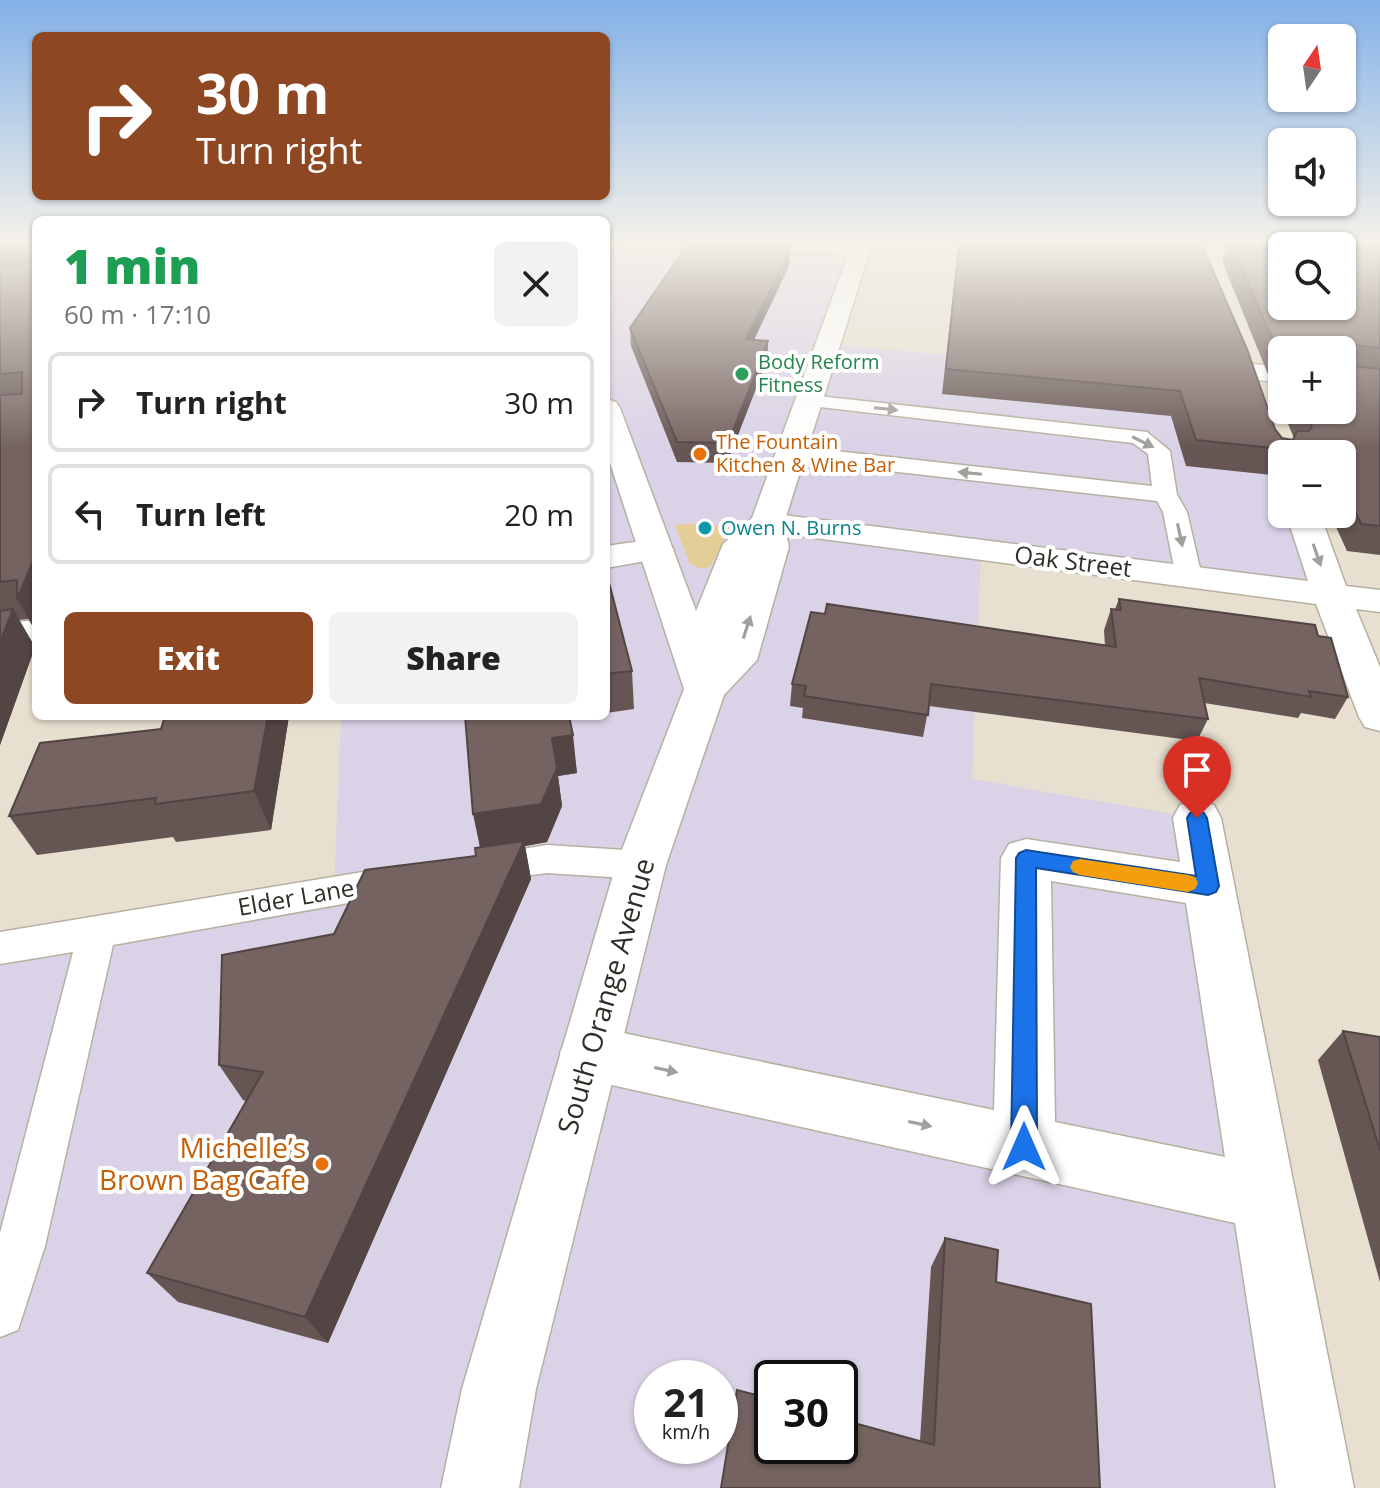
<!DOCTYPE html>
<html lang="en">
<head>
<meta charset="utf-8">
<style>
  body { margin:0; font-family:"Open Sans",sans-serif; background:#f2f2f2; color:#222; height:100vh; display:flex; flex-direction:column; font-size:30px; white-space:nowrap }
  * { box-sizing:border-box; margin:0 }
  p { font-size:26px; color:#767676 }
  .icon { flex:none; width:44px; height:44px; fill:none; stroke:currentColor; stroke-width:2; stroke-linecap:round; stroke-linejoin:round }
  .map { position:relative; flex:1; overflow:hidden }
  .details { position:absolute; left:32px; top:216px; width:578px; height:504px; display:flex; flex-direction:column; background:#fff; border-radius:12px; box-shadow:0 2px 6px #0004 }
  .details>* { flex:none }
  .top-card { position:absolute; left:32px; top:32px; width:578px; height:168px; border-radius:12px; box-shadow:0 2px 6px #0004; background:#8e4723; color:#fff; overflow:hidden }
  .needle { width:52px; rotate:13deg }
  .buttons { position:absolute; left:1268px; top:24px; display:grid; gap:16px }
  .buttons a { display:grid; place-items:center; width:88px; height:88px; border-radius:12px; background:#fff; box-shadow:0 2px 6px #0004; font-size:40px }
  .speed { position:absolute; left:634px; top:1360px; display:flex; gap:16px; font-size:40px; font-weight:700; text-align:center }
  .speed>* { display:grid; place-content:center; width:104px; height:104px; border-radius:50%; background:#fff; box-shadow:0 2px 6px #0004; line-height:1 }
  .speed small { font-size:20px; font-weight:400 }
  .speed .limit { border:4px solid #111; border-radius:12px; background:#fff; color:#111 }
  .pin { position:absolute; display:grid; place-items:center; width:68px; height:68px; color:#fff; margin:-82px -34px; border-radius:50% 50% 50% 0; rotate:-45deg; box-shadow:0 0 8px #0007 }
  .pin .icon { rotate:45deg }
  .me { position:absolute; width:88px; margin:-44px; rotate:0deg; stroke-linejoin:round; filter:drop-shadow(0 0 6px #0008) }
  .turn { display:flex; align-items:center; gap:28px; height:168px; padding:0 32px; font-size:36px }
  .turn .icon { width:104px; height:104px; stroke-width:2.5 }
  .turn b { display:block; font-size:56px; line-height:68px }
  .round { display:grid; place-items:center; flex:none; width:84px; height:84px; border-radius:12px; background:#f2f2f2 }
  .summary { display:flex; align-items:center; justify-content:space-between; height:136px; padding:0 32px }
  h1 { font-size:48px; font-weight:800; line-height:60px; color:#1e9e55 }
  .action { display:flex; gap:16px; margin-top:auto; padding:16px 32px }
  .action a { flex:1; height:92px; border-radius:12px; background:#8e4723; color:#fff; font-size:32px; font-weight:800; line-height:92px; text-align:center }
  .action a+a { background:#f2f2f2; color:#222 }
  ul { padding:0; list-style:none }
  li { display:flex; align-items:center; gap:24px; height:100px; margin:0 16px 12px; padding:0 16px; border:4px solid #e0e0e0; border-radius:12px }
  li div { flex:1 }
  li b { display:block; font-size:30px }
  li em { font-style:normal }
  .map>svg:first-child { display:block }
  .commercial { fill:#dad2e7; fill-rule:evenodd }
  .green { fill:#e5cd98 }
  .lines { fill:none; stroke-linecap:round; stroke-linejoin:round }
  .lane-casing { stroke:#b7b0a0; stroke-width:3 }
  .street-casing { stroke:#b7b0a0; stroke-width:3 }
  .secondary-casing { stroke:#b7b0a0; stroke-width:3 }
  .lane { fill:#fff; fill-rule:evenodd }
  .street { fill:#fff; fill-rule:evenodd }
  .secondary { fill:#fff; fill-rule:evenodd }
  .wall { fill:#655553 }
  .shaded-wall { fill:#524544 }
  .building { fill:#756361; stroke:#524544; stroke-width:2; fill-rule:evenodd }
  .oneway { fill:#a1a09d }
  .route { fill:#1a73e8; stroke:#114b97; stroke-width:2 }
  .slow { fill:#f59e0b }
  .leisure-dot { fill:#2e9e5b; stroke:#fff; stroke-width:3 }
  .food-dot { fill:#e8710a; stroke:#fff; stroke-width:3 }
  .culture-dot { fill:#0f9aa8; stroke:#fff; stroke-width:3 }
  .labels { text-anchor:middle; stroke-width:8; stroke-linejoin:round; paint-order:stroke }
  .far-leisure-label { font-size:20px; fill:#27864d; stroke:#fff; text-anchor:start }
  .far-food-label { font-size:20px; fill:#c56008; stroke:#fff; text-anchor:start }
  .far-culture-label { font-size:20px; fill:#0d838f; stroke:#fff; text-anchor:start }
  .street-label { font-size:24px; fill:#2f2d26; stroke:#fff }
  .near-street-label { font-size:28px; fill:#2f2d26; stroke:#fff }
  .near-food-label { font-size:28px; fill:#c56008; stroke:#fff; text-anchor:end }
</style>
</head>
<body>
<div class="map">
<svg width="1380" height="1488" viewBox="0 0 1380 1488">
  <rect width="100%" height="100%" fill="#e7dfcf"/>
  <path class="commercial" d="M606,241H863L828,344L1258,384L1282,454V514H1303L1331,595L981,551L972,779L1197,818L1315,1488H0V948L334,891L341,716H606ZM652,1378H720V1446H652ZM772,1378H840V1446H772Z"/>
  <path class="green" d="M705,523L730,527L711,566L702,569L690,564L675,525Z"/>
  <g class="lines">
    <g class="lane-casing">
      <g id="lane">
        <path d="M809,395L1147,432L1170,451L1177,495L1187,512L1202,577L1198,583H1180L1176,577L1163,512L1157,501L791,460L780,453L791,446L1152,486L1148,454L1133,443L802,405L799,401L802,397Z"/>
        <path d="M547,845L641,851L654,855L659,865L654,875L641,879L547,873L485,881L472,877L467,867L472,857Z"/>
        <path d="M399,866L412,870L417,880L412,890L399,894L113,945L45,1246L18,1330L0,1337V1233L73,952L0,964V932Z"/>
      </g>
    </g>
    <g class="street-casing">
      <g id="street">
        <path d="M726,241C750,241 859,236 871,250L860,256L736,247Z"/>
        <path d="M1068,241H1165L1282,250V262L1078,247Z"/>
        <path d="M1253,364L1282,367V383L1243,378L1240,372L1243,366Z"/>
        <path d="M767,513L1308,581L1286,514H1320L1346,586L1380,590V612L1356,609L1380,667V731L1365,727L1359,717L1316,604L755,530L750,523L755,516Z"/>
        <path d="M656,539L668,543L674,550L668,557L606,568V546Z"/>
        <path d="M36,620V644L0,648V624Z"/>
        <path d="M1197,800L1214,805L1221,818L1354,1488H1276L1235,1223L589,1080L568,1072L560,1053L568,1034L589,1026L994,1110L1001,858L1009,844L1026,839L1180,862L1173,818L1180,805ZM1051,881L1186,903L1225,1157L1055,1122Z"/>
      </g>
    </g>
    <g class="secondary-casing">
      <path id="secondary" d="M853,241H873L784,523L789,547L757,660L724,695L666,865L536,1389L519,1488H441L462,1389L616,865L684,689L606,451V399L616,402L620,408L696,611L723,544L752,518Z"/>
    </g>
    <use href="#lane" class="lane"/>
    <use href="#street" class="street"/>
    <use href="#secondary" class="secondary"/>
  </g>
  <g class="wall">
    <path d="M0,241H36V632L29,619L19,620L35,647L0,745Z"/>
    <path d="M963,241H1200L1275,429L1282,438L1293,440L1294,438L1282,410H1342L1282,350V409L1222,261L1228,242L1221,241H1380V555L1347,551L1330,514H1342V454H1282V476L1186,466L1171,416L942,394L956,267L959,246H963Z"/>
    <path d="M789,266L754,340L768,341L767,360L727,463L677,462L631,346L630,328Z"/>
    <path d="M606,571L632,671L634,709L606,713Z"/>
    <path d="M1119,599L1318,636L1348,697L1335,719L1301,713L1298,718L1204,703L1208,719L1197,741L929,706L923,737L802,718L803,708L790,706L792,684L1105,646L1104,630L1111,609H1115Z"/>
    <path d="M289,716L271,830L176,842L173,837L37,855L9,816Z"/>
    <path d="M465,716H584L569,718L577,773L558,776L562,806L547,842L525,846L531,879L328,1343L178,1302L147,1273L246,1101L243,1100L219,1065L334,934L476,856L480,848Z"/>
    <path d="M1343,1031L1380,1037V1282L1318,1060Z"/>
    <path d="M945,1238L996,1282L1100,1488H721L920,1441L931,1267Z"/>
  </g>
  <g class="shaded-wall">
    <path d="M23,249L36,277L0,281V251Z"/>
    <path d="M790,249L789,266L745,358L746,339Z"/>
    <path d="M768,341L767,360L727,463L728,443Z"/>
    <path d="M36,554V632L17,599Z"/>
    <path d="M13,609L35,647L0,745V642Z"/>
    <path d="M268,716H289L271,830L254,791Z"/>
    <path d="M573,735L577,773L558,776L562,806L547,842L525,846L531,879L328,1343L305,1317L481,852L473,814L552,738Z"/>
  </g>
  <g class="building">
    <path d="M0,241H36V554L17,599V580L0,582V395L22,394V372L0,374V266L24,264L26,261L27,252L23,249L0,251Z"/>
    <path d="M690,241H790V249L746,339L768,341L728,443L677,442L630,328Z"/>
    <path d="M965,241H1200L1247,349L1275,429L1282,438L1293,440L1297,431H1309L1312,427L1304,410H1342V350H1282V360L1229,241L1290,244L1293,241H1348V246L1351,249L1380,251V348L1353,345L1350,348L1351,366L1380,369V526L1361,524L1342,484V454H1328L1196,440L1180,391L946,369L959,246H965ZM1282,246H1342V306H1282Z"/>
    <path d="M606,571L632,671L606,674Z"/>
    <path d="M1119,599L1315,625L1318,636L1331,638L1348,697L1309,691L1311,697L1199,678L1208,719L931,684L928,715L804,696L806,686L792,684L811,612L825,614L827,604L1116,647L1111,609L1121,610Z"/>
    <path d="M13,609L0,642V611Z"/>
    <path d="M165,716H268L254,791L155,804L156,798L9,816L40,743L161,729Z"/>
    <path d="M465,716H569L573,735L552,738L557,768L541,804L473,814Z"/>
    <path d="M524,841L305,1317L147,1273L263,1072L219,1065L222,955L334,934L365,870L476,856L475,848Z"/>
    <path d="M1343,1031L1380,1037V1150Z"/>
    <path d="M945,1238L998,1250L996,1282L1091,1304L1100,1488H721L737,1390L772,1399V1446H840V1419L934,1445Z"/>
  </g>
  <defs><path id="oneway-solid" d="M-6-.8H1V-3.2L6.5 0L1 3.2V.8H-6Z" transform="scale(2)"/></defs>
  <g class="oneway">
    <use href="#oneway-solid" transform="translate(886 409) rotate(6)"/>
    <use href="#oneway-solid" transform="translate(1143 442) rotate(26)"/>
    <use href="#oneway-solid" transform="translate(970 473) rotate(-174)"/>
    <use href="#oneway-solid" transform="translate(1180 535) rotate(78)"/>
    <use href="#oneway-solid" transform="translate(1317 555) rotate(71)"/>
    <use href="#oneway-solid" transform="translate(747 627) rotate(-72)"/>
    <use href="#oneway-solid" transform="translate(666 1070) rotate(12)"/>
    <use href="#oneway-solid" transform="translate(920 1124) rotate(12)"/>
  </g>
  <linearGradient id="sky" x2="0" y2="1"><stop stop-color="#83b1e8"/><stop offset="0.54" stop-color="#f4f1e9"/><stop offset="1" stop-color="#f4f1e9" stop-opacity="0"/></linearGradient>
  <rect width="1380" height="449" fill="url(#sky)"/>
  <path class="route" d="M1197,810L1204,813L1207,818L1219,886L1216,892L1208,895L1036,868L1037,1147L1033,1156L1024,1160L1015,1156L1011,1147L1016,858L1019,853L1026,850L1196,876L1187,818L1190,813Z"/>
  <path class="slow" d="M1080,859L1188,875L1195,877L1198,883L1195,889L1188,892L1080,875L1073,872L1070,867L1073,861Z"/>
  <circle class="leisure-dot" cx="742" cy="374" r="8"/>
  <g class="food-dot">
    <circle cx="700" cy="454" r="8"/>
    <circle cx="322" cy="1164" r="8"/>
  </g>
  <circle class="culture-dot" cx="705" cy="528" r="8"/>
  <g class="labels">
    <g class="far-leisure-label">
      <text x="758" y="369">Body Reform<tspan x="758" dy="23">Fitness</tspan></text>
    </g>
    <g class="far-food-label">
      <text x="716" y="449">The Fountain<tspan x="716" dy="23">Kitchen &amp; Wine Bar</tspan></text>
    </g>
    <g class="far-culture-label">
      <text x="721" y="535">Owen N. Burns</text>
    </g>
    <g class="street-label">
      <text transform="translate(1073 562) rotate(7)" y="8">Oak Street</text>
      <text transform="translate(296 898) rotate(-10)" y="8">Elder Lane</text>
    </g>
    <g class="near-street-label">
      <text transform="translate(606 996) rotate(-74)" y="10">South Orange Avenue</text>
    </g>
    <g class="near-food-label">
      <text x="306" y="1158">Michelle’s<tspan x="306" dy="32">Brown Bag Cafe</tspan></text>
    </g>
  </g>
</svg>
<div class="buttons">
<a><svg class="needle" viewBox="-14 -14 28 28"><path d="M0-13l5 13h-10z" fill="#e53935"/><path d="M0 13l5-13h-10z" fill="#767676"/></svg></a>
<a><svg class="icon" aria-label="sound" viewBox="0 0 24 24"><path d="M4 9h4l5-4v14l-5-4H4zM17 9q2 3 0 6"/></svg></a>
<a><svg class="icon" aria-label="search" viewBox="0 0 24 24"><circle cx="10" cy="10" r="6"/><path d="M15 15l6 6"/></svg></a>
<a>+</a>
<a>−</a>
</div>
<div class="speed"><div>21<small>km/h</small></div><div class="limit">30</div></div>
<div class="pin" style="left:1197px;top:818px;background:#d93025"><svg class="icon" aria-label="arrive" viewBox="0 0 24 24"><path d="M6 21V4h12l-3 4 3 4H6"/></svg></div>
<svg class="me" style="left:1024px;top:1147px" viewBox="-20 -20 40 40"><path d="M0-17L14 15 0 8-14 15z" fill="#1a73e8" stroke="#fff" stroke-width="4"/></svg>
<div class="top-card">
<div class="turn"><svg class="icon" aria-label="right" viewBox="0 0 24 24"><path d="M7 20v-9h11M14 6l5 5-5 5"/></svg><div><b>30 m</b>Turn right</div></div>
</div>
<section class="details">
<div class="summary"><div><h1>1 min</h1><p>60 m · 17:10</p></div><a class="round"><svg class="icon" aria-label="close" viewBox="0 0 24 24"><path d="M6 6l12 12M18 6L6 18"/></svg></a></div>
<ul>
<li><svg class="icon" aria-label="right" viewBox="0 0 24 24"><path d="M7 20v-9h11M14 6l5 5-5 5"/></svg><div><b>Turn right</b></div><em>30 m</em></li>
<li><svg class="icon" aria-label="left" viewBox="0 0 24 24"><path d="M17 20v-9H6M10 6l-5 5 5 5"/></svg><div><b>Turn left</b></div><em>20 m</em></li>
</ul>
<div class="action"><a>Exit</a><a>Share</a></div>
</section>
</div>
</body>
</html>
